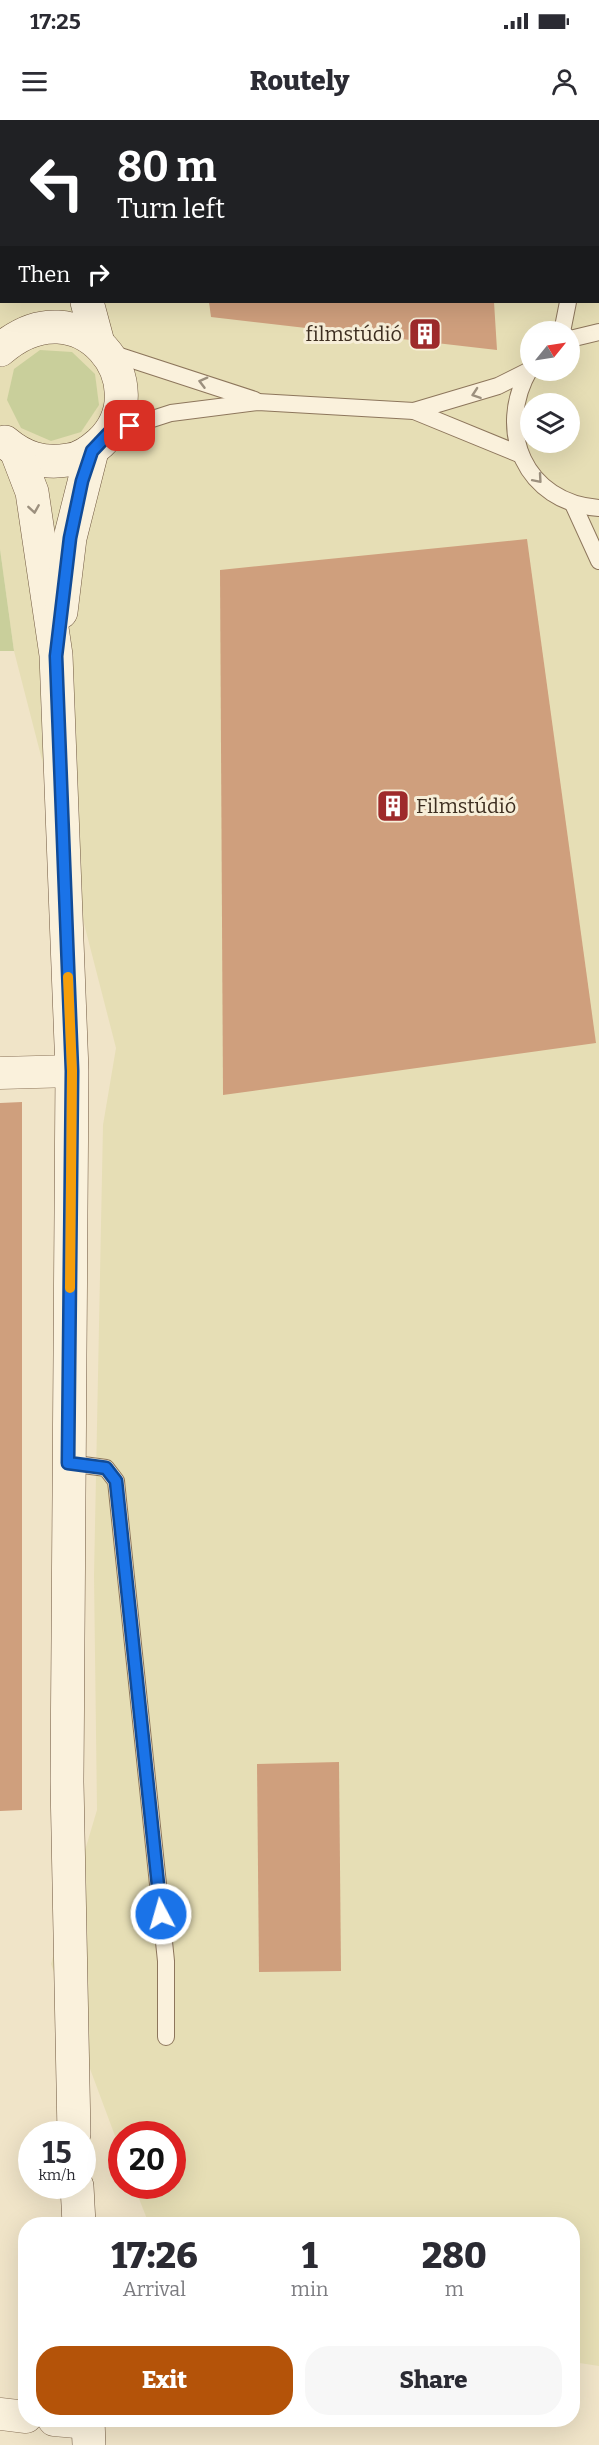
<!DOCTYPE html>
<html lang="en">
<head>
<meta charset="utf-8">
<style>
  body { margin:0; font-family:Bitter,serif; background:#f7f7f7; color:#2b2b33; height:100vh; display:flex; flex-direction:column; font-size:22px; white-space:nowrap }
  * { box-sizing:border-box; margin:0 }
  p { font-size:20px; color:#7c7c81 }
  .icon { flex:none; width:33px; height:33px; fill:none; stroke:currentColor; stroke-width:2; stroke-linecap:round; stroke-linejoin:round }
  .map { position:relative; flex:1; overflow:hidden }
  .sheet { position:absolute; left:18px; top:2097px; width:562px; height:210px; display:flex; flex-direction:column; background:#fff; border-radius:24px; box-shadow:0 6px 24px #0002 }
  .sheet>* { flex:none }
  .hud { position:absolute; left:0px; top:0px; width:600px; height:183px; box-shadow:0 6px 24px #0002; background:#202124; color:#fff; overflow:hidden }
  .needle { width:39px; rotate:60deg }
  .fabs { position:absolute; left:520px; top:201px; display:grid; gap:12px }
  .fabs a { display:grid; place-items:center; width:60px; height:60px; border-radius:50%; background:#fff; box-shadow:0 6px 24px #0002; font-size:30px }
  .speed { position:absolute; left:18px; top:2001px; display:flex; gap:12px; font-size:30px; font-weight:700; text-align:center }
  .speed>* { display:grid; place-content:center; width:78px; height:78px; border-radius:50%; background:#fff; box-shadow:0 6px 24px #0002; line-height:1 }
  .speed small { font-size:15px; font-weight:400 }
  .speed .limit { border:9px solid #d22; background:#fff; color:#111 }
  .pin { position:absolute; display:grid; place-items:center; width:51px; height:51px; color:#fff; margin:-26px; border-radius:12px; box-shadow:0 3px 9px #0006 }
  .me { position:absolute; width:66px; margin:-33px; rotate:354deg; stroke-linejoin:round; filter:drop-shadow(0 0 4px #0008) }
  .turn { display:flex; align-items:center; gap:21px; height:126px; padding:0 18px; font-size:27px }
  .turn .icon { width:78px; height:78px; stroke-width:2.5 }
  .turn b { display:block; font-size:42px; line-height:51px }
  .then { display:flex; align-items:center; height:57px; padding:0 18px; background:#0003; gap:12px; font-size:22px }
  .eta { display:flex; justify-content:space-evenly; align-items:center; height:102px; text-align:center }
  .eta b { font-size:36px; font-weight:800; line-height:42px }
  .action { display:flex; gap:12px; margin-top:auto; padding:12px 18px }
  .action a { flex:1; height:69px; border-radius:24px; background:#b45309; color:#fff; font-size:24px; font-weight:800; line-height:69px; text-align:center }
  .action a+a { background:#f7f7f7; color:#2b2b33 }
  .status { display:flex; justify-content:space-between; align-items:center; height:42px; padding:0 30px; background:#fff; direction:ltr }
  .status svg { height:16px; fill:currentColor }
  header { display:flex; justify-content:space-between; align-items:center; height:78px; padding:0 18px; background:#fff; font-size:27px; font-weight:800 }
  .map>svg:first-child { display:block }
  .farmland { fill:#e6deb5; fill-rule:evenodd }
  .green { fill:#c9cf9b }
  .building { fill:#cf9f7d }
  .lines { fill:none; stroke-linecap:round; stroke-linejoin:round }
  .service-casing { stroke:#8d765c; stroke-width:18 }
  .minor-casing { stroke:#8d765c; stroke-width:33 }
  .secondary-casing { stroke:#6f573f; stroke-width:34 }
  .service { stroke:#faf1dc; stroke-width:16 }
  .minor { stroke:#faf1dc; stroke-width:32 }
  .secondary { stroke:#faf1dc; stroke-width:33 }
  .oneway { stroke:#9c907e }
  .route-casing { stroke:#114b97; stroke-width:15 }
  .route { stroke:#1a73e8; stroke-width:10 }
  .slow { stroke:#f59e0b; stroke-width:10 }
  .labels { text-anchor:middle; stroke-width:6; stroke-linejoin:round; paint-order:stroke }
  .poi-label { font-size:20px; fill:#3d2e20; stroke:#f7eed8; text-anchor:end }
</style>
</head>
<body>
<div class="status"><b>17:25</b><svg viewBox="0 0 49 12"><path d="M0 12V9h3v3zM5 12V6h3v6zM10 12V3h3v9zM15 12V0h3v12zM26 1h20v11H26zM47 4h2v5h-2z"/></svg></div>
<header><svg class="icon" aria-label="menu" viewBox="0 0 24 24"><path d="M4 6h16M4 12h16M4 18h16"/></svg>Routely<svg class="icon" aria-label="person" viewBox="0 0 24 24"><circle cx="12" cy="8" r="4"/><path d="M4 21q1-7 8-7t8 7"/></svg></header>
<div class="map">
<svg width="599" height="2325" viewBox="0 0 599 2325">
  <rect width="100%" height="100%" fill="#f0e4c8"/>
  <path class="farmland" d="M0,0H599V2246L573,2242V2104H149L134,2066H172V2014H122L121,2032L51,1844L97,1690L94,1456L103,1005L116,928L14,531L0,429ZM2,2H598V182H2ZM531,212H570V250H531ZM531,284H570V322H531Z"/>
  <g class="green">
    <path d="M40,230L72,232L95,254L99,285L81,312L51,321L21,308L7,280L14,249Z"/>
    <path d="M0,429L14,531H0Z"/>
  </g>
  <g class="building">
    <path d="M209,182H494L497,230L211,197Z"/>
    <path d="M527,419L596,923L223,975L220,450Z"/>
    <path d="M22,982V1690L0,1691V983Z"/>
    <path d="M339,1642L341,1851L259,1852L257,1644Z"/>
  </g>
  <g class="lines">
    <g class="service-casing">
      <g id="service">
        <path d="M580,0V2"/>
        <path d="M598,119L599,121"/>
        <path d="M562,212L568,182"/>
        <path d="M570,219L599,212"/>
        <path d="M108,232L255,280"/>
        <path d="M530,249C494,310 525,383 599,388"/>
        <path d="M414,291L519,334"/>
        <path d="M112,312L171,293L258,282L414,291L498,266L530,250"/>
        <path d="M573,384L599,441"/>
        <path d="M68,1343L106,1348L116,1361L166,1841V1917"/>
      </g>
    </g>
    <g class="minor-casing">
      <g id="minor">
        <path d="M0,953L72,951"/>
        <path d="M0,2294L26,2297"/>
        <path d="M54,2300L88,2303"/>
      </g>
    </g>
    <g class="secondary-casing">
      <g id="secondary">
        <path d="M51,0V2"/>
        <path d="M87,182L98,223"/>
        <path d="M0,230C80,160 161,266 100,323C91,331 80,339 68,340C43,344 24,338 5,322"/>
        <path d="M17,333L32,372L56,535L72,951L67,1662L74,2014"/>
        <path d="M61,492L70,418L92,331"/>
        <path d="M77,2066L79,2104"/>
        <path d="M88,2300L89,2325"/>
      </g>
    </g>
    <use href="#service" class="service"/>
    <use href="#minor" class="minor"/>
    <use href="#secondary" class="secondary"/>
  </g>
  <defs><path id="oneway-chevron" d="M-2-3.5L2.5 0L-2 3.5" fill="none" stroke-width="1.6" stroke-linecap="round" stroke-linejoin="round" transform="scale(1.5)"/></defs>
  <g class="oneway">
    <use href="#oneway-chevron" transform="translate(203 262) rotate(-165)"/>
    <use href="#oneway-chevron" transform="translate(476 274) rotate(161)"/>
    <use href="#oneway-chevron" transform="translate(538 359) rotate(49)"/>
    <use href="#oneway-chevron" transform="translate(34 389) rotate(81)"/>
  </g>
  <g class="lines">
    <g class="route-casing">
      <path id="route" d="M130,306L109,313L92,331L82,361L70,418L56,536L72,951L68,1343L106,1348L116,1361L161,1794"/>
    </g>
    <use href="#route" class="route"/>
    <path class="slow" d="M68,857L72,951L70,1168"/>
  </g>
  <defs>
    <g id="building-square" transform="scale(1.725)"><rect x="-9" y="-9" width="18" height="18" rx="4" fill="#9e2a2b" stroke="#f7eed8"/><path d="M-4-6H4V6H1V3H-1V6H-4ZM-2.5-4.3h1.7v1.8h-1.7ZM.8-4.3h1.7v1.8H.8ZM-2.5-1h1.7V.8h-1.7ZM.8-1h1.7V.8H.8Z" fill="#fff"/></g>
  </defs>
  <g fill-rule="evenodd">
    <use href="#building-square" x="425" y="214"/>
    <use href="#building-square" x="393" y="686"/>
  </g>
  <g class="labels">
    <g class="poi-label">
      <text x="402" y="221">filmstúdió</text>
      <text x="416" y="693" text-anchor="start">Filmstúdió</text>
    </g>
  </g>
</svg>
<div class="fabs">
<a><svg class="needle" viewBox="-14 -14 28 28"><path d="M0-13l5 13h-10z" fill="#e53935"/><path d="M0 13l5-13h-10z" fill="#7c7c81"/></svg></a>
<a><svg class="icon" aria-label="layers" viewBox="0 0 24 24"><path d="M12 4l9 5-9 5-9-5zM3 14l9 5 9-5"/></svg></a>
</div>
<div class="speed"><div>15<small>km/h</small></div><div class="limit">20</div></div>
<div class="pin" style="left:130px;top:306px;background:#d93025"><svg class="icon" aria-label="arrive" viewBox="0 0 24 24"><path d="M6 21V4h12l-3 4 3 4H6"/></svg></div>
<svg class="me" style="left:161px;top:1794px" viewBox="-20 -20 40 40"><circle r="17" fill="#1a73e8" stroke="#fff" stroke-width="3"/><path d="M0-11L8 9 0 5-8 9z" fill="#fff"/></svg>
<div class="hud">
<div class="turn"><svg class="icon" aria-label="left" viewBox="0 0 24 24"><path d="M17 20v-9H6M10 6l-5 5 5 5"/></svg><div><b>80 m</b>Turn left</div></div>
<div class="then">Then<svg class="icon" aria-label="right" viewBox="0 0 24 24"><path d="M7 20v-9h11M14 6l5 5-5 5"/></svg></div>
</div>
<section class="sheet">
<div class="eta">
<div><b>17:26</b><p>Arrival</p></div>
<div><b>1</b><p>min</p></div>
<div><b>280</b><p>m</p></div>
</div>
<div class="action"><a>Exit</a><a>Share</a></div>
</section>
</div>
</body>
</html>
